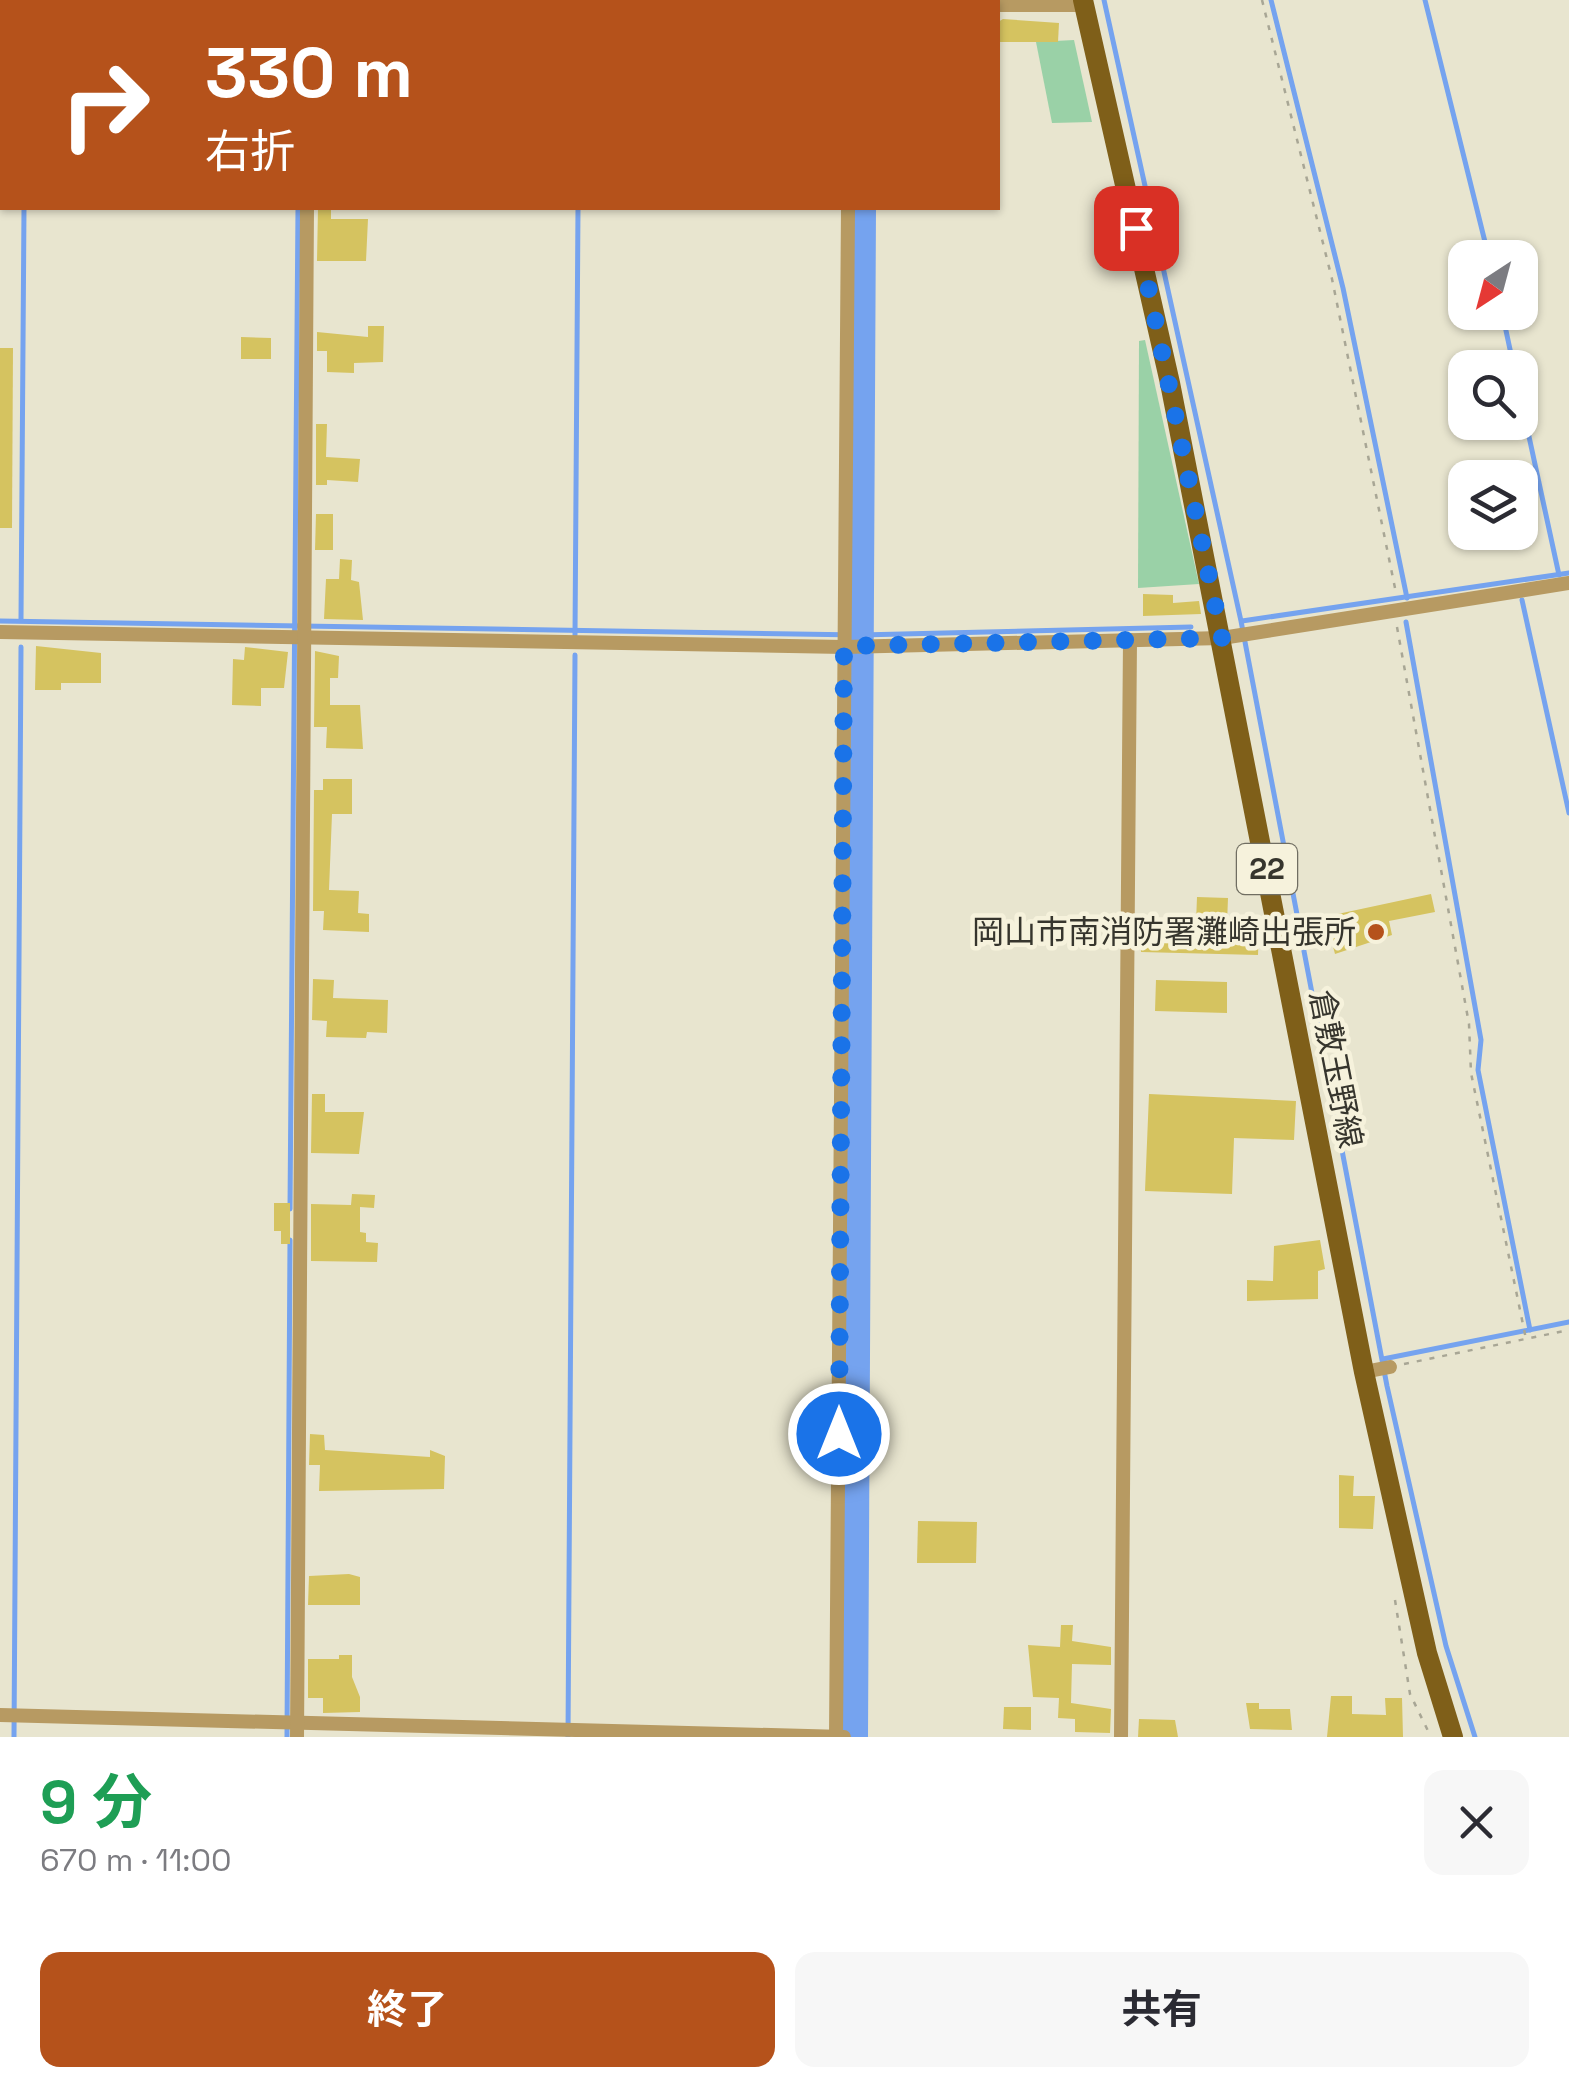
<!DOCTYPE html>
<html lang="ja">
<head>
<meta charset="utf-8">
<style>
  body { margin:0; font-family:"Space Grotesk","Noto Sans JP",sans-serif; background:#f7f7f7; color:#2b2b33; height:100vh; display:flex; flex-direction:column; font-size:38px; white-space:nowrap }
  * { box-sizing:border-box; margin:0 }
  p { font-size:32px; color:#7c7c81 }
  .icon { flex:none; width:55px; height:55px; fill:none; stroke:currentColor; stroke-width:2; stroke-linecap:round; stroke-linejoin:round }
  .map { position:relative; height:1737px; overflow:hidden }
  .details { display:flex; flex-direction:column; background:#fff; flex:1 }
  .details>* { flex:none }
  .banner { position:absolute; left:0px; top:0px; width:1000px; height:210px; box-shadow:0 2px 8px #0004; background:#b5521b; color:#fff; overflow:hidden }
  .needle { width:65px; rotate:216deg }
  .fabs { position:absolute; left:1448px; top:240px; display:grid; gap:20px }
  .fabs a { display:grid; place-items:center; width:90px; height:90px; border-radius:20px; background:#fff; box-shadow:0 2px 8px #0004; font-size:50px }
  .pin { position:absolute; display:grid; place-items:center; width:85px; height:85px; color:#fff; margin:-42px; border-radius:20px; box-shadow:0 5px 15px #0006 }
  .me { position:absolute; width:110px; margin:-55px; rotate:0deg; stroke-linejoin:round; filter:drop-shadow(0 0 8px #0008) }
  .turn { display:flex; align-items:center; gap:35px; height:210px; padding:0 40px; font-size:45px }
  .turn .icon { width:130px; height:130px; stroke-width:2.5 }
  .turn b { display:block; font-size:70px; line-height:85px }
  .round { display:grid; place-items:center; flex:none; width:105px; height:105px; border-radius:20px; background:#f7f7f7 }
  .head { display:flex; align-items:center; justify-content:space-between; height:170px; padding:0 40px }
  h1 { font-size:60px; font-weight:700; line-height:75px; color:#1e9e55 }
  .action { display:flex; gap:20px; margin-top:auto; padding:20px 40px }
  .action a { flex:1; height:115px; border-radius:20px; background:#b5521b; color:#fff; font-size:40px; font-weight:700; line-height:115px; text-align:center }
  .action a+a { background:#f7f7f7; color:#2b2b33 }
  .map>svg:first-child { display:block }
  .green { fill:#9ad1a7 }
  .lines { fill:none; stroke-linecap:round; stroke-linejoin:round }
  .stream { stroke:#75a3ef; stroke-width:5 }
  .river { stroke:#75a3ef; stroke-width:28 }
  .building { fill:#d5c360 }
  .path { stroke:#a8a695; stroke-width:2.5; stroke-dasharray:5 8; stroke-linecap:butt }
  .minor { stroke:#b79a62; stroke-width:14 }
  .primary { stroke:#7f5f19; stroke-width:20 }
  .route { stroke:#1a73e8; stroke-width:18; stroke-dasharray:0 32.4 }
  .poi-dot { fill:#b5521b; stroke:#f6f2dc; stroke-width:4 }
  .labels { text-anchor:middle; stroke-width:9; stroke-linejoin:round; paint-order:stroke }
  .shield { fill:#f6f2dc; stroke:#706e62; stroke-width:2.5 }
  .shield-label { font-size:30px; font-weight:bold; fill:#36352d }
  .poi-label { font-size:32px; fill:#36352d; stroke:#f6f2dc; text-anchor:end }
  .street-label { font-size:32px; fill:#36352d; stroke:#f6f2dc }
</style>
</head>
<body>
<div class="map">
<svg width="1569" height="1737" viewBox="0 0 1569 1737">
  <rect width="100%" height="100%" fill="#e8e5cf"/>
  <g class="green">
    <path d="M1074,40L1092,122L1052,123L1036,42Z"/>
    <path d="M1145,340L1199,584L1138,588L1139,341Z"/>
  </g>
  <g class="lines">
    <g class="stream">
      <path d="M1104,0L1241,621L1387,1386L1446,1646L1475,1737"/>
      <path d="M1271,0L1343,288L1407,598"/>
      <path d="M1425,0L1489,258"/>
      <path d="M25,2V0"/>
      <path d="M300,2V0"/>
      <path d="M580,2V0"/>
      <path d="M1502,312L1514,368"/>
      <path d="M1520,395L1559,575"/>
      <path d="M1522,600L1569,813"/>
      <path d="M21,619L24,208"/>
      <path d="M0,621L860,635L1191,627"/>
      <path d="M1242,621L1569,573"/>
      <path d="M1406,622L1481,1040L1478,1070L1530,1330"/>
      <path d="M575,635L578,208"/>
      <path d="M290,1209L298,208"/>
      <path d="M1383,1359L1569,1322"/>
      <path d="M14,1737L21,647"/>
      <path d="M287,1737L290,1240"/>
      <path d="M568,1737L575,655"/>
    </g>
    <g class="river">
      <path d="M864,2V0"/>
      <path d="M854,1737L862,208"/>
    </g>
  </g>
  <g class="building">
    <path d="M1003,19L1059,23L1058,42H998V22Z"/>
    <path d="M318,208H331V219H368L366,261H317Z"/>
    <path d="M368,326H384L383,362L354,363V373L327,372V351H317V332L368,337Z"/>
    <path d="M241,337L271,338V359H241Z"/>
    <path d="M0,348H13L12,528H0Z"/>
    <path d="M316,424H327L326,457L360,459L358,482L327,480V485H316Z"/>
    <path d="M316,514H333V550H315Z"/>
    <path d="M340,559L352,560L351,580L359,582L363,620L324,619L326,579H339Z"/>
    <path d="M1143,594L1173,595V603L1199,601L1201,614L1143,616Z"/>
    <path d="M36,646L101,653V683H61V690H35Z"/>
    <path d="M245,647L288,652L284,688H261V706L232,705L233,659L244,660Z"/>
    <path d="M315,651L339,656L338,678H330V705H360L363,749L326,748L327,727H314Z"/>
    <path d="M323,779H352V814H332L329,890L359,891L358,913L369,914V932L323,930L324,911H313L314,790H323Z"/>
    <path d="M1431,894L1435,912L1389,921L1392,935L1335,954L1331,939L1338,937L1333,915Z"/>
    <path d="M1197,897L1228,898L1227,924L1259,925L1258,955L1141,952L1142,922L1196,923Z"/>
    <path d="M313,979L334,980L333,998L388,1000L387,1033L367,1032L366,1038L326,1037L327,1021L312,1020Z"/>
    <path d="M1156,980L1227,982V1013L1155,1011Z"/>
    <path d="M312,1094H325V1112H364L359,1154L311,1153Z"/>
    <path d="M1149,1094L1296,1101L1294,1140L1234,1138L1232,1194L1145,1191Z"/>
    <path d="M352,1194L375,1195L374,1208L360,1207V1232L366,1233V1242L378,1243L377,1262L311,1261V1204L351,1205Z"/>
    <path d="M274,1203H290V1244H281V1231H274Z"/>
    <path d="M1320,1240L1325,1269L1318,1271V1299L1247,1301V1280L1273,1281L1274,1246Z"/>
    <path d="M310,1434L324,1435L325,1450L430,1457V1450L445,1456L444,1489L319,1491L320,1465H309Z"/>
    <path d="M1339,1475L1354,1476L1353,1496H1375L1373,1529L1339,1528Z"/>
    <path d="M918,1521L977,1522L976,1563H917Z"/>
    <path d="M349,1574L360,1577V1605H308L309,1576Z"/>
    <path d="M1061,1625H1073L1072,1641L1111,1647V1665L1072,1664L1071,1703L1111,1709L1110,1733L1075,1732V1719L1058,1718L1059,1698L1033,1697L1028,1645L1060,1647Z"/>
    <path d="M339,1655H352V1677L360,1697V1712L323,1713V1698H308V1659H339Z"/>
    <path d="M1331,1696H1352V1714L1386,1715L1385,1698H1402L1403,1737H1327Z"/>
    <path d="M1246,1703H1259V1709H1290L1292,1730L1250,1729Z"/>
    <path d="M1004,1707H1031V1730L1003,1729Z"/>
    <path d="M1139,1719L1175,1720L1178,1737H1138Z"/>
  </g>
  <g class="lines">
    <g class="path">
      <path d="M1262,0L1332,279L1396,593"/>
      <path d="M1397,627L1469,1024L1471,1073L1526,1339"/>
      <path d="M1404,1364L1569,1330"/>
      <path d="M1395,1600L1410,1694L1431,1737"/>
    </g>
    <g class="minor">
      <path d="M309,2L310,0"/>
      <path d="M850,2V0"/>
      <path d="M913,2V0"/>
      <path d="M998,5H1085"/>
      <path d="M0,632L844,647L1222,638L1569,583"/>
      <path d="M1364,1372L1390,1367"/>
      <path d="M0,1715L844,1737"/>
      <path d="M297,1737L307,208"/>
      <path d="M836,1737L848,208"/>
      <path d="M1121,1737L1130,640"/>
    </g>
    <path class="primary" d="M1083,0L1170,383L1364,1372L1427,1653L1453,1737"/>
  </g>
  <g class="lines">
    <path class="route" d="M839,1434L844,646L1222,638L1136,228"/>
  </g>
  <circle class="poi-dot" cx="1376" cy="932" r="10"/>
  <g class="labels">
    <rect class="shield" x="1237" y="844" width="60" height="50" rx="8"/>
    <g class="shield-label">
      <text x="1267" y="879">22</text>
    </g>
    <g class="poi-label">
      <text x="1356" y="943">岡山市南消防署灘崎出張所</text>
    </g>
    <g class="street-label">
      <text transform="translate(1336 1069) rotate(79)" y="11">倉敷玉野線</text>
    </g>
  </g>
</svg>
<div class="fabs">
<a><svg class="needle" viewBox="-14 -14 28 28"><path d="M0-13l5 13h-10z" fill="#e53935"/><path d="M0 13l5-13h-10z" fill="#7c7c81"/></svg></a>
<a><svg class="icon" aria-label="search" viewBox="0 0 24 24"><circle cx="10" cy="10" r="6"/><path d="M15 15l6 6"/></svg></a>
<a><svg class="icon" aria-label="layers" viewBox="0 0 24 24"><path d="M12 4l9 5-9 5-9-5zM3 14l9 5 9-5"/></svg></a>
</div>
<div class="pin" style="left:1136px;top:228px;background:#d93025"><svg class="icon" aria-label="arrive" viewBox="0 0 24 24"><path d="M6 21V4h12l-3 4 3 4H6"/></svg></div>
<svg class="me" style="left:839px;top:1434px" viewBox="-20 -20 40 40"><circle r="17" fill="#1a73e8" stroke="#fff" stroke-width="3"/><path d="M0-11L8 9 0 5-8 9z" fill="#fff"/></svg>
<div class="banner">
<div class="turn"><svg class="icon" aria-label="right" viewBox="0 0 24 24"><path d="M7 20v-9h11M14 6l5 5-5 5"/></svg><div><b>330 m</b>右折</div></div>
</div>
</div>
<section class="details">
<div class="head"><div><h1>9 分</h1><p>670 m · 11:00</p></div><a class="round"><svg class="icon" aria-label="close" viewBox="0 0 24 24"><path d="M6 6l12 12M18 6L6 18"/></svg></a></div>
<div class="action"><a>終了</a><a>共有</a></div>
</section>
</body>
</html>
